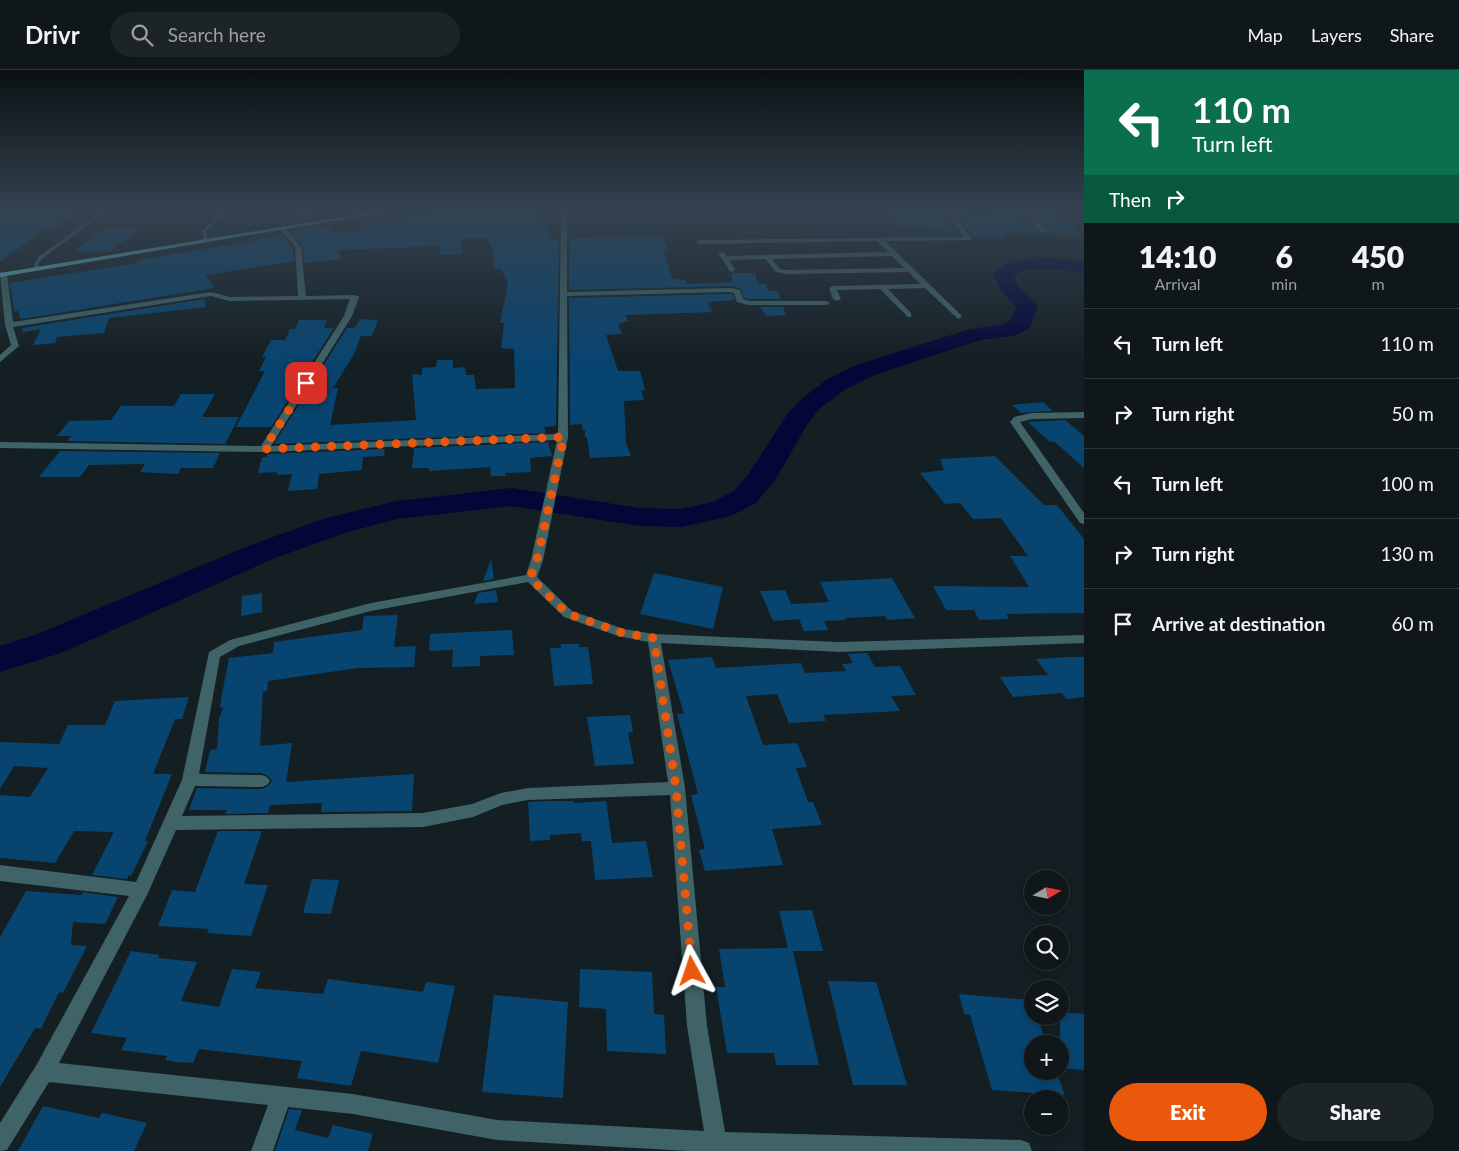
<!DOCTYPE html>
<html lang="en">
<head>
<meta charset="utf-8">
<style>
  body { margin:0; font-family:Lato,sans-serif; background:#1d2427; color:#f1f3f6; height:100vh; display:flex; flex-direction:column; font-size:19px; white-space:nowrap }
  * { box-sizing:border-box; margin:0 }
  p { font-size:16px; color:#9b9fa2 }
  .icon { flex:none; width:28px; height:28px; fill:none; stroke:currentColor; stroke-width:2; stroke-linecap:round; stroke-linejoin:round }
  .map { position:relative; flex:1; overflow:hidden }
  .sheet { display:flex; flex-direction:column; background:#0f171a; width:375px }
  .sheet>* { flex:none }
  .top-card { background:#0b6e4f; color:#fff; overflow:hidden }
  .needle { width:32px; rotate:80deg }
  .buttons { position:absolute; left:1024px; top:800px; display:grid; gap:10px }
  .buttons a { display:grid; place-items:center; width:45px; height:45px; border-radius:50%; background:#0f171a; box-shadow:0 2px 8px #0003,0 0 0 1px #2f3639; font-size:25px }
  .pin { position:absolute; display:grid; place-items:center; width:42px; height:42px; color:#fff; margin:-21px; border-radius:10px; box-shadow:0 2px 8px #0006 }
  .me { position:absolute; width:55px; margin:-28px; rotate:355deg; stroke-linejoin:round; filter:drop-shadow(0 0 4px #0008) }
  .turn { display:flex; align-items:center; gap:18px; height:105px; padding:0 25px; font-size:22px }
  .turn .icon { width:65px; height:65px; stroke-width:2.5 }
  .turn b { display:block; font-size:35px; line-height:42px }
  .then { display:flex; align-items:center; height:48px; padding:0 25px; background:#0003; gap:10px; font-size:19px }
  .eta { display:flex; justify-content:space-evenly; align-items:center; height:85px; text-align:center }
  .eta b { font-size:30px; font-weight:800; line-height:35px }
  .button { display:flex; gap:10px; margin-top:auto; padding:10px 25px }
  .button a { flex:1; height:58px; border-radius:30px; background:#ea580c; color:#fff; font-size:20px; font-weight:800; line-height:58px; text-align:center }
  .button a+a { background:#1d2427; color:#f1f3f6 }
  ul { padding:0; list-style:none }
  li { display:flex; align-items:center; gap:15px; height:70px; padding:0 25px; border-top:1px solid #2f3639 }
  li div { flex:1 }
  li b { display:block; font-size:19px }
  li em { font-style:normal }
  header { display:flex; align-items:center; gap:30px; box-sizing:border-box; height:70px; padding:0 25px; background:#0f171a; border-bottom:1px solid #2f3639 }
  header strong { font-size:24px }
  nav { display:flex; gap:28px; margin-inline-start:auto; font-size:18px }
  .search { width:350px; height:45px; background:#1d2427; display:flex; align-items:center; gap:12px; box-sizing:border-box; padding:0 18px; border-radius:28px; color:#9b9fa2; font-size:19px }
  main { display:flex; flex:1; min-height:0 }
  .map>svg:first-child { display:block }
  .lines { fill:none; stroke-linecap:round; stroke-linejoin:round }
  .river { fill:#030637; fill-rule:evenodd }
  .building { fill:#074570 }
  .service { fill:#3f6367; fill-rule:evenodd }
  .minor { fill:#3f6367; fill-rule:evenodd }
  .trunk { fill:#60b8c0; fill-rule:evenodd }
  .route { stroke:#ea580c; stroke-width:9; stroke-dasharray:0 16.2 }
</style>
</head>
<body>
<header>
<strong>Drivr</strong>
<div class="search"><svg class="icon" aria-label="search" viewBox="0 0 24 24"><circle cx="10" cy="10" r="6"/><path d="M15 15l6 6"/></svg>Search here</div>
<nav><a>Map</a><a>Layers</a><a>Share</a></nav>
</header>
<main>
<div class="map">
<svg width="1084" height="1081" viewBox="0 0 1084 1081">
  <rect width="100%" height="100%" fill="#141f23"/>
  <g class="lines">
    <path class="river" d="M1053,188L1084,191V203C1065,201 1029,194 1014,206L1018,215L1038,236L1029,259L1013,266L981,270L901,296L872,306L846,319L819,339L807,355L775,410L756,433L731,446L682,457L639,456L512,436L397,449L348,462L275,488L61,583L0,602V576L35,565L253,474L326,448L397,431L512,418L639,438L681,439L713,432L734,421L748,405L786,346L801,329L828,309L854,296L885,286L970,259L1001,255L1011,250L1016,237L1002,222L993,205C1006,187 1034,188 1053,188Z"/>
  </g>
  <g class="building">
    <path d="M295,141H310L311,150L296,153Z"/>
    <path d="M450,141H539L551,169H559L556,356L544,357L546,363L274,374L347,258H354L361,249L378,250L372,266H361L354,284L333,318H338L330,355L416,350L412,304L422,305V298L436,297L437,290H453V298L465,297L466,305H474L476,319L515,318L514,279L501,278L504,253H500L508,214L501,199L495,200L492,176H490L488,168L461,169L462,184L440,185V176L339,180L341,189L304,193L303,177L292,164L297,163L296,159L312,156V160L329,157L333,162L362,160L360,156L376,154L375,151Z"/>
    <path d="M885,141H943L959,164L944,163L940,158L898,156Z"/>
    <path d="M1030,141H1055L1082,165L1048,163V161Z"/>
    <path d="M0,142H76L55,159H44L0,192Z"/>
    <path d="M956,145L1024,147L1040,163L1002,162L1007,167L973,166Z"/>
    <path d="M104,159H138L110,182L74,181Z"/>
    <path d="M283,166L293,178L294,191L206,205L214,218L21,249L18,241H14L10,213L137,193V190Z"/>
    <path d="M662,166L670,181H664L672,209L686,210V214L733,212L731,203H755L758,214H766L768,221H778L781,229H749L744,228L740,218L731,216L569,220V168Z"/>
    <path d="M730,224L733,225L734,230L708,232L710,235H708L713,242L625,245L628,251L618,254L622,264L606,265L618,301H640L645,320H641L644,330L624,331L626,373L631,386L590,388L587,367H585V360H583L582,354L570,355L569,228Z"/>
    <path d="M204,229L206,237L109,248L104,263L57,267L55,273L33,275L41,259L23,262L22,258Z"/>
    <path d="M760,237H783L786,245L766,246Z"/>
    <path d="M299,250H327L324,258H334L271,357H236L265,301H259L266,287H262L271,270H285L290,259H295Z"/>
    <path d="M181,324H215L202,347H239L225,374L67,371L71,366H57L69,351L111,350L121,336H174Z"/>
    <path d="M1043,332L1053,341L1021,343L1012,335Z"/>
    <path d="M1065,350L1084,366V398L1055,372H1050L1028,352Z"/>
    <path d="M548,372L552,386L530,388L531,402L505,403L506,406H491L490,397L429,401V398H412L414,378Z"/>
    <path d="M385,379L384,386L363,387L362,400L319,404L317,419L288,421L292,404L276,405L277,402L258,403L262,387H266L268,384Z"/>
    <path d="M60,381L220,383L213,398H181L178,404L140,402L145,394L89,395L80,407H39Z"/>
    <path d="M995,386L1044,435H1057L1084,469V543L1006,544L1009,549L979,550L974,540H946L933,516L1029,517L1010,486H1028L1001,448L973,449L960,433L945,434L920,403L944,400L940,389Z"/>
    <path d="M491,489L494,509L483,511Z"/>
    <path d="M654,503L723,517L713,559L640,544Z"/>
    <path d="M892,508L915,548L887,550L885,546L845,548L846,550L824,551L828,560L804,561L799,549L773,551L760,521L785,520L791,534L829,532L820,512Z"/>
    <path d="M496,520L498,532L474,534L478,523Z"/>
    <path d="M262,523V542L241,546L242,526Z"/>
    <path d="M398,545L394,577L416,576L414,597L358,598L268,611L267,621L263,622L260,676L292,673L286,712L414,704L412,741L321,742L322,733L270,735L268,743L225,744L227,740H189L197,718L262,719L268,716L272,711L268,706L262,703L205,702L210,680L217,679L219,649L223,638L220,637L222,624L229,588L273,583L274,572L362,560L364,546Z"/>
    <path d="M512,560L514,585L480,586V596L452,597L453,580L429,581L430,564Z"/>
    <path d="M561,574H579V577H588L593,614L554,616L550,578H561Z"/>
    <path d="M867,583L875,597L900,596L916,625L891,626L900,641L823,645L826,651L789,653L777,624L746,626L763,675L797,673L807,697L796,698L808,732H813L822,755L772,759L783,795L705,801L699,780L705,779L691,725L698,724L677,644H684L668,590L712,587L716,598L801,593L805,603L846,601L842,594L853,593L848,584Z"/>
    <path d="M1068,587H1084V627L1066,629L1062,623L1013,627L1000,607L1048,605L1036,589Z"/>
    <path d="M189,627L182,649H175L153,704H172L145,771H148L131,806L129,805L127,809L92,805L114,762L74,761L55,793L0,788V725L30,727L48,698L14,696L0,719V672L59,674L68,655H105L115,631Z"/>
    <path d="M630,645L633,662L628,663L634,694L595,696L587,647Z"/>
    <path d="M547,731H574V733L606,731L612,773L646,771L653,807L595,810L591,771H582L581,763L550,765V770L530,771L528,732Z"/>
    <path d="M218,761H262L244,814L268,815L251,866L207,863L209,859L158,856L172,820L195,822Z"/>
    <path d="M312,809L339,810L331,844L303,843Z"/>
    <path d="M26,821L81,825L83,822L118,827L105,854L73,852L71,875L87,876L63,923L59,922L41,959L35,958L0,1017V867Z"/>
    <path d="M812,840L823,881H793L819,995H776L774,983H727L716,917H725L719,879L788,878L779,841Z"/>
    <path d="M131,881L159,885L158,888L197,892L181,931L219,937L232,899L261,902L255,918L323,924L328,909L423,922L426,912L455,916L438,993L361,981L351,1016L297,1008L302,991L199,979L193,993L181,992V993L165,990L167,986L121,980L127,968L91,963Z"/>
    <path d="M580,899L652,902L654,944L664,945L666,984L607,981L606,939L579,937Z"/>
    <path d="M828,911L876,912L907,1015H853Z"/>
    <path d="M959,924L1031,930L1032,946H1037L1047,974H1032V1001H1056L1065,1025L992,1020L970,945L964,944Z"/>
    <path d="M494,925L568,932L563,1028L482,1022Z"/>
    <path d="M1060,942L1084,944V1000L1060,998Z"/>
    <path d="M43,1036L99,1048L102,1043L147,1053L134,1081H18Z"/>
    <path d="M289,1039L302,1040L295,1060L328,1068L333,1055L373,1064L368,1081H275Z"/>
  </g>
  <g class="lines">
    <g class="service">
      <path d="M102,141H106L42,189L38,194L39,199L35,200L34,194L38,187Z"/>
      <path d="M224,141H228L206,161L208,171L204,172L202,161Z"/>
    </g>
    <g class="minor">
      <path d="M561,141H567V222L731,218L740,220L743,229L749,231H826L830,233L826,235H748L737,232L734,223L730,222L567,226L568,367L543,490L537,507L572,541L624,559L654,564L839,572L1084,565V573L839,582L661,573L685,718L707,956L725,1062L1021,1070L1029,1073L1032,1081H688L497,1070L353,1044L288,1037L273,1081H251L268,1035L49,1012L7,1080L0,1081V1053L37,994L129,826L0,811V795L136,812L182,710L209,582L230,570L371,533L526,505L531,490L557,370L264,382L0,378V372L261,376L344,246L350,229L229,231L211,226L13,257L19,276L0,292V285L11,275L5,255L0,203L3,202L7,204L13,252L211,222L230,227L298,226L295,177L279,158L284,157L301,177L306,226L355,225L359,227L352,246L271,376L558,364ZM528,512L564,547L618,566L648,572L668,712L528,718L501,723L472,734L423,743L182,746L195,716L262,717L267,715L270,711L267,707L262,705L199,704L220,587L239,576L371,541ZM670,725L687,956L704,1061L497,1050L353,1024L59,993L147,825L176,760L423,757L473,747L502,735L528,730Z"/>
      <path d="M945,141H951L972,169L971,170L885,171L961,245L962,247L958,249L925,218L888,219L911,243V247H908L880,219L837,220L841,229L837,231L833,229L829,218L833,216L920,214L909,202L786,204L776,202L765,189L729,190L735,200L732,202L730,201L718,183L723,182L726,186L888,182L877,171L699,174L696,172L699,170L964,167ZM892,186L904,198L786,200L780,199L772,189Z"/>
      <path d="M952,141H1028L1047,162L1042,163L1025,145L955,143Z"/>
      <path d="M1084,342V348L1032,349L1020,352L1084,443V454L1080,453L1010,352L1014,347L1032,343Z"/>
    </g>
    <path class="trunk" d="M379,141H391L0,207V203Z"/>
  </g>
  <linearGradient id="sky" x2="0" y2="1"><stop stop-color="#0b1113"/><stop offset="0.48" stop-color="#344250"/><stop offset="1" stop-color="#344250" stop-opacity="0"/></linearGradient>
  <rect width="1084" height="292" fill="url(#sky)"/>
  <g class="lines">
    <path class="route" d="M306,313L264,379L564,367L537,490L530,508L568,544L623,563L654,568L676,718L692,901"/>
  </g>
</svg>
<div class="buttons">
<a><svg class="needle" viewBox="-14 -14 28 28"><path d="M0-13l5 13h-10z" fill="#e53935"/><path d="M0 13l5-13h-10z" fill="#9b9fa2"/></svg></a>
<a><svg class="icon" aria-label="search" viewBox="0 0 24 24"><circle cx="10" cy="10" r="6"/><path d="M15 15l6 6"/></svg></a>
<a><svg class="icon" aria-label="layers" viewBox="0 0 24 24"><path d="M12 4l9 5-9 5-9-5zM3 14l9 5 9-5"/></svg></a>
<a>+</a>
<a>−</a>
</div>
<div class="pin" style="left:306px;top:313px;background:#d93025"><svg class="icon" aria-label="arrive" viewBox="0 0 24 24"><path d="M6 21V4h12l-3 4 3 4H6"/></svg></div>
<svg class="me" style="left:692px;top:901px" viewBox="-20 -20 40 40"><path d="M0-17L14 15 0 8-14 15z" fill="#ea580c" stroke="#fff" stroke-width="4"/></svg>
</div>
<section class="sheet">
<div class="top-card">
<div class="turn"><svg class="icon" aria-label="left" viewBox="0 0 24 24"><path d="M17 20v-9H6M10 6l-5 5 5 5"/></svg><div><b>110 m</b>Turn left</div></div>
<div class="then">Then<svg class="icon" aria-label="right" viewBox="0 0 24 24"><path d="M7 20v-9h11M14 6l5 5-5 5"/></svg></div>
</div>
<div class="eta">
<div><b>14:10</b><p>Arrival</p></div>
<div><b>6</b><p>min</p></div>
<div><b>450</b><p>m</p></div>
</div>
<ul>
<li><svg class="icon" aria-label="left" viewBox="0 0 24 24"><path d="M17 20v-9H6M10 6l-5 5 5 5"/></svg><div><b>Turn left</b></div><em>110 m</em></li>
<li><svg class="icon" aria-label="right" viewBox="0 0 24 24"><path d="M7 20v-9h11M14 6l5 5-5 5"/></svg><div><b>Turn right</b></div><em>50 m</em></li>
<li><svg class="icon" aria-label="left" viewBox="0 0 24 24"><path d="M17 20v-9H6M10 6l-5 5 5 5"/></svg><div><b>Turn left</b></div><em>100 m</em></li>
<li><svg class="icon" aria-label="right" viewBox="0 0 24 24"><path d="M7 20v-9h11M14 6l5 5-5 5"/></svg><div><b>Turn right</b></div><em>130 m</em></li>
<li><svg class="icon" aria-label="arrive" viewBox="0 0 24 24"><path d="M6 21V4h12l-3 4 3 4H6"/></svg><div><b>Arrive at destination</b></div><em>60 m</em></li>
</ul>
<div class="button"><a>Exit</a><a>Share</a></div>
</section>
</main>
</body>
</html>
